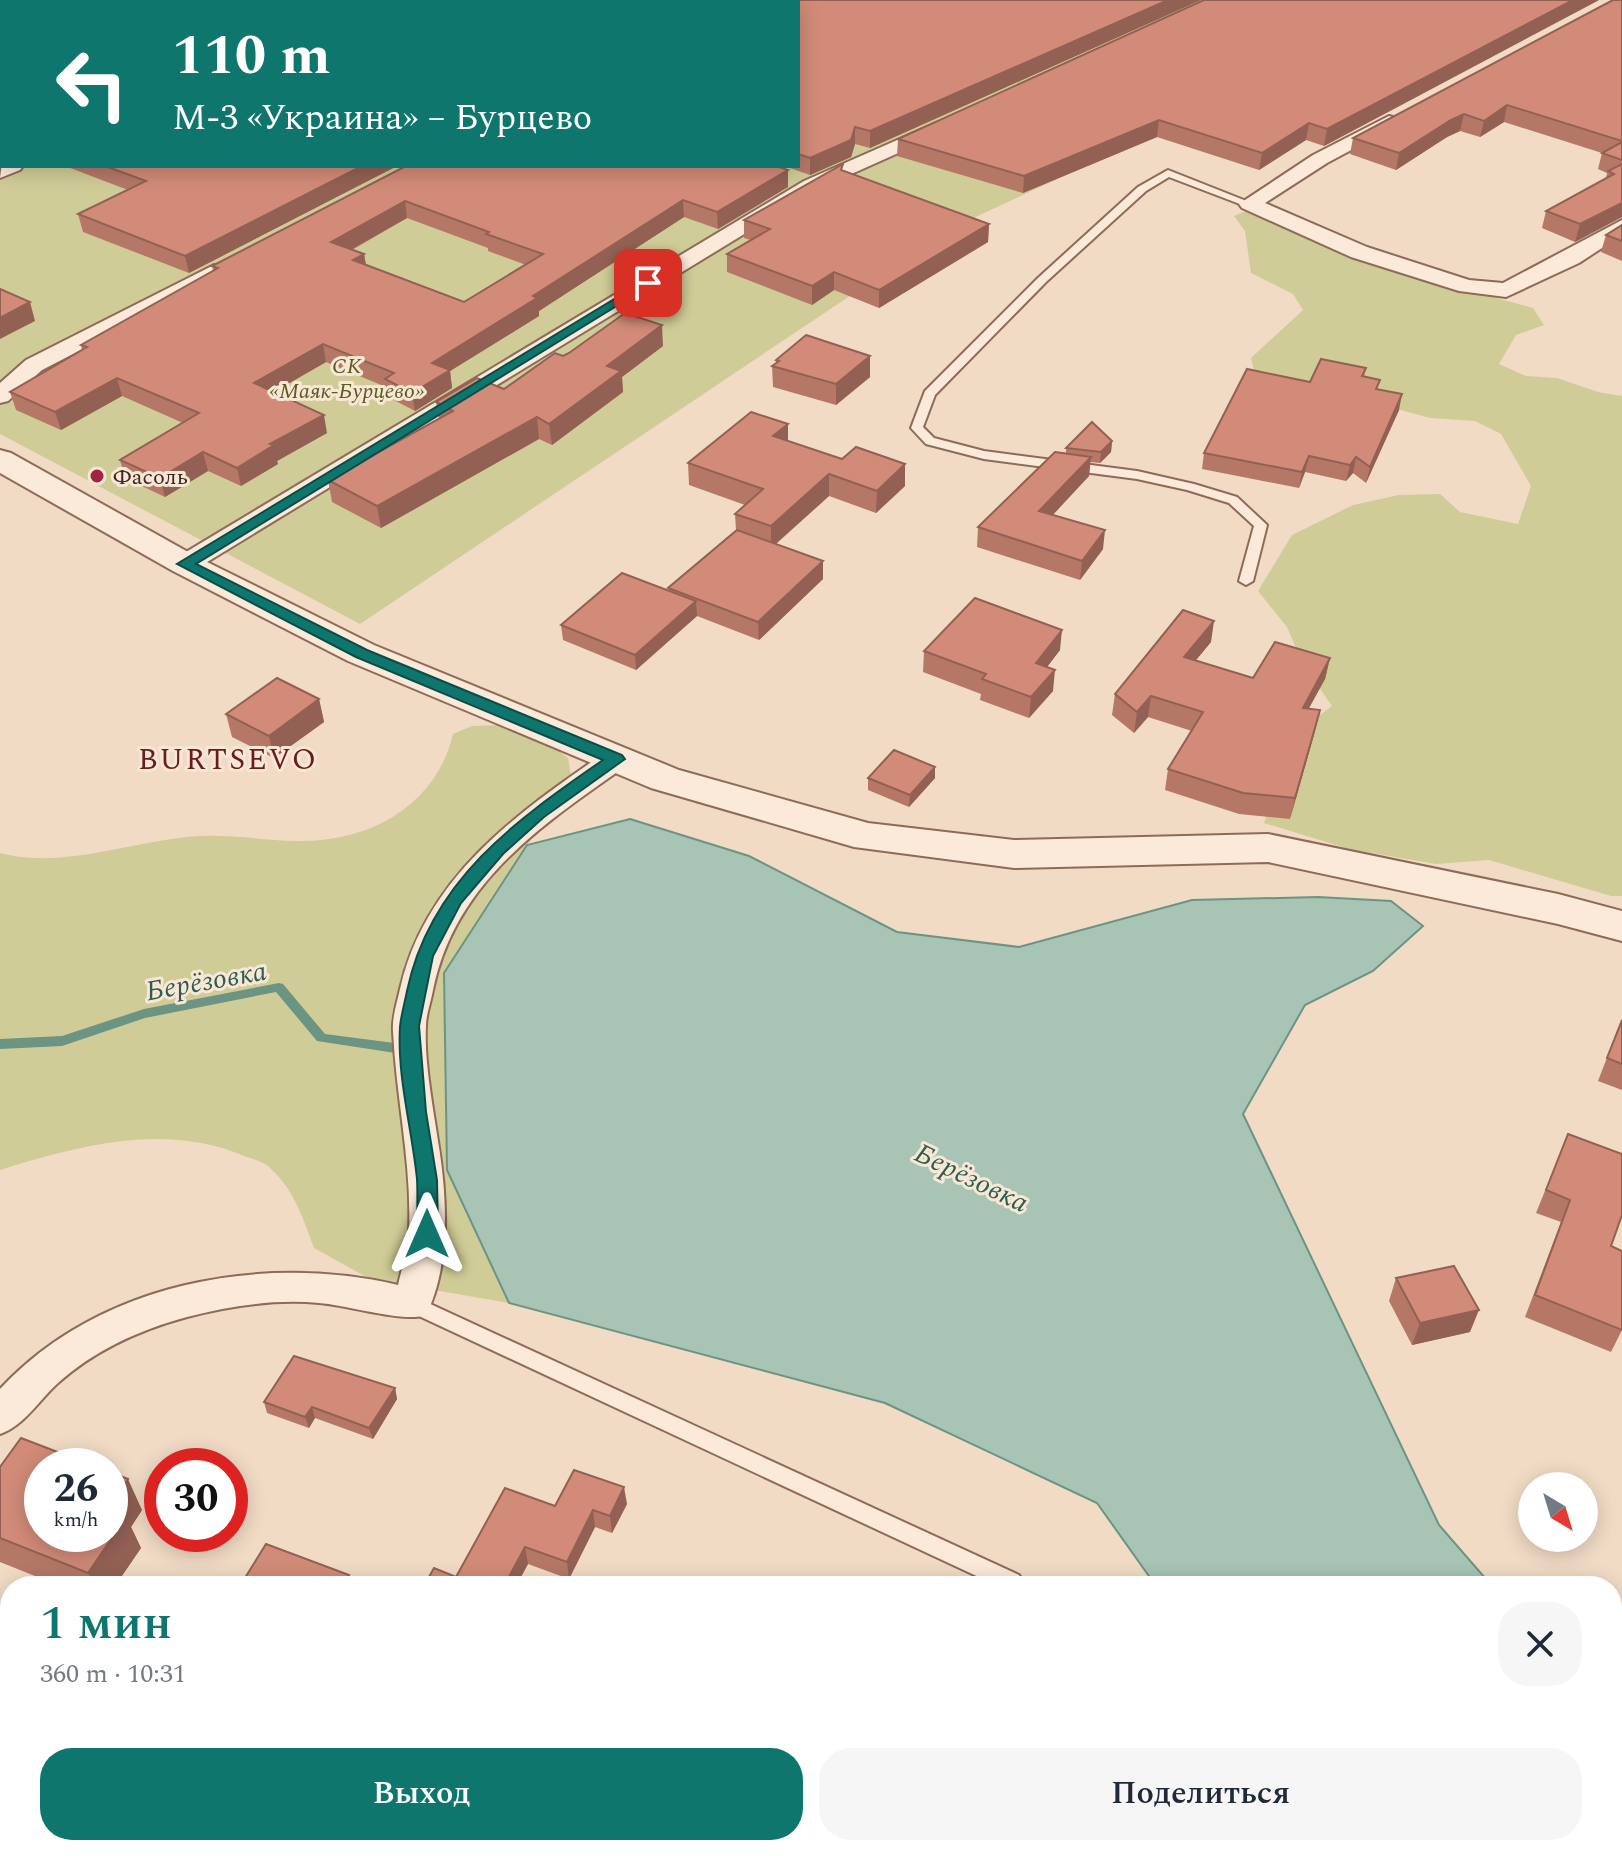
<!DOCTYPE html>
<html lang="ru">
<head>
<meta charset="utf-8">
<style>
  body { margin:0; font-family:Spectral,serif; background:#f6f6f7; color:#1f2937; height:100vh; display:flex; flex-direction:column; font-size:30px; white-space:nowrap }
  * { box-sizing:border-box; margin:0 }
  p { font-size:26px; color:#747a83 }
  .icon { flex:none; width:44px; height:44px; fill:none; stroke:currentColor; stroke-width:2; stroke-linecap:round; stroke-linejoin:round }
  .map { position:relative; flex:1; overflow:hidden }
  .details { position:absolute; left:0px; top:1576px; width:1622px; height:280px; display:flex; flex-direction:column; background:#fff; border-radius:32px 32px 0 0; box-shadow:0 4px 20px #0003 }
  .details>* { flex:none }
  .top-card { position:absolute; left:0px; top:0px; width:800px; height:168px; box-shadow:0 4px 20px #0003; background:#0f766e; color:#fff; overflow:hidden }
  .needle { width:52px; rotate:142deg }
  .buttons { position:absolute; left:1518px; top:1472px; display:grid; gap:16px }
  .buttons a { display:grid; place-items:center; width:80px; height:80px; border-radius:50%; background:#fff; box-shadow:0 4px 20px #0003; font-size:40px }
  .speed { position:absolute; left:24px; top:1448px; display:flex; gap:16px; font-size:40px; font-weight:700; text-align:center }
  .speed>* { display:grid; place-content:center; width:104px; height:104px; border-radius:50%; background:#fff; box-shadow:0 4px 20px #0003; line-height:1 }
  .speed small { font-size:20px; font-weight:400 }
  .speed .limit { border:12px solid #d22; background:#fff; color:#111 }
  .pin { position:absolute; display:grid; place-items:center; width:68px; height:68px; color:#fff; margin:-34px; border-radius:16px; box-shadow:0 4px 12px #0006 }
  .me { position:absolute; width:88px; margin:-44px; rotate:0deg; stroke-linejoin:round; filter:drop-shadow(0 0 6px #0008) }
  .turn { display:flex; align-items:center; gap:28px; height:168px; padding:0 40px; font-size:36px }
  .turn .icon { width:104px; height:104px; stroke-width:2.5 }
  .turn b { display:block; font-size:56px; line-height:68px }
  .round { display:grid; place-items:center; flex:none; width:84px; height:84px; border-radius:32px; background:#f6f6f7 }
  .overview { display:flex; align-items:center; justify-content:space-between; height:136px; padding:0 40px }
  h1 { font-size:48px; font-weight:600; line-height:60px; color:#0f766e }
  .cta { display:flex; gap:16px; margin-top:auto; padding:16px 40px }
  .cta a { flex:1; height:92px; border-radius:32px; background:#0f766e; color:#fff; font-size:32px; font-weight:600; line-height:92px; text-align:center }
  .cta a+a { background:#f6f6f7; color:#1f2937 }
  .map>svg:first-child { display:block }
  .green { fill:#d0cc97; fill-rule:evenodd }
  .water { fill:#a7c4b5; stroke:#6c9482; stroke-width:2 }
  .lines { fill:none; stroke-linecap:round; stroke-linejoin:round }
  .stream { fill:#6c9482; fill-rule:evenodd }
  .service-casing { stroke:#8e6a59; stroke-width:4 }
  .minor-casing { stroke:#8e6a59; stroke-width:4 }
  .tertiary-casing { stroke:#8e6a59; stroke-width:4 }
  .service { fill:#fbead9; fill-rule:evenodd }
  .minor { fill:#fbead9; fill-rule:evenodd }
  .tertiary { fill:#fbead9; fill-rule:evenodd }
  .wall { fill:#b57867; fill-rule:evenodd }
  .shaded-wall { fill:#936154 }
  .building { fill:#d28b78; stroke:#936154; stroke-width:2; fill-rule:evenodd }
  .route { fill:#0f766e; stroke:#0a4d48; stroke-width:2 }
  .poi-dot { fill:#a1253f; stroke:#f8e7d5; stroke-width:3 }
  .labels { text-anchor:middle; stroke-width:6; stroke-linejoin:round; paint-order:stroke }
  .far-park-label { font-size:22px; font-style:italic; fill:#585b23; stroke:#f8e7d5 }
  .far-poi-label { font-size:22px; fill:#3d271e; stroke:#f8e7d5; text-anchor:start }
  .water-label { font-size:28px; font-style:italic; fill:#2c5d50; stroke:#f8e7d5 }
  .quarter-label { font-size:30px; letter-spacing:2px; fill:#6c1b1b; stroke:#f8e7d5 }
</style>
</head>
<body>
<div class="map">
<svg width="1622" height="1856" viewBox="0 0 1622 1856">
  <rect width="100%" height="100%" fill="#f1dbc5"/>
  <g class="green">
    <path d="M0,0H1440L950,229L360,624L0,434ZM2,2H798V166H2Z"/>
    <path d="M1246,211L1418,277L1533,308L1544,325L1516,335L1499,364L1526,376L1557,378L1598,392L1622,396V896H1611L1489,860L1436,864L1349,849L1264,823L1292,735L1332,706L1303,664L1287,627L1258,591L1292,535L1353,505L1399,495L1440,494L1460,512L1518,524L1531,486L1501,434L1475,421L1430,418L1386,406L1313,381L1255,376L1251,358L1303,310L1293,294L1251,273L1245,231L1234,216Z"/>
    <path d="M501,725L547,743L568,758L571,775L565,796L527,845L444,973L447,1170L509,1303L370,1279L314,1248C303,1219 295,1191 271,1169C265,1162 253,1159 244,1156C164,1122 79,1146 0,1170V853C57,869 129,843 187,837C224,833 259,840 296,841C367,843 436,807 453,734L472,726Z"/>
    <path d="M858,1846H1009L1036,1856H854Z"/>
  </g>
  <g class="water">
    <path d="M630,819L749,856L897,932L1019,947L1192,900L1318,897L1391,901L1423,926L1373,971L1305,1005L1243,1114L1439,1525L1492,1586H1156L1097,1503L885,1403L509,1303L447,1170L444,973L527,845Z"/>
    <path d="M1612,1721L1622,1732V1856H1540L1522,1846H1612Z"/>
  </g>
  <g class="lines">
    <path class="stream" d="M279,983L283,984L325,1034L402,1044L406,1046L408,1049L406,1052L402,1054L317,1041L276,992L145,1018L62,1046L0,1049V1039L62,1036L144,1009Z"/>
    <g class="service-casing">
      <g id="service">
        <path d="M1168,170L1254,204L1245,206L1169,177L1146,191L1046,282L935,395L923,427L934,438L984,451L1137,471L1194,484L1237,497L1267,525L1253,581L1246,585L1239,581L1254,526L1229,503L1187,490L1137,479L984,459L926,444L911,428L925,391L1038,278L1138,187Z"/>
        <path d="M413,1296L1019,1575L1023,1582L1021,1586H998L406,1310L404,1304L406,1298Z"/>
      </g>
    </g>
    <g class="minor-casing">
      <g id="minor">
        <path d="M224,0H247L249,2H226Z"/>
        <path d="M1389,116L1396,118L1399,122L1396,126L1327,163L1265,203L1367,247L1469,280L1503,283L1622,220V235L1579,263L1506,297L1459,291L1351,257L1242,208L1239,204L1313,155Z"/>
        <path d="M936,123L943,125L946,129L943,133L818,189L194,570H176L172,564L176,558L804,181Z"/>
        <path d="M2,163V166H23L20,170L0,178Z"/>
        <path d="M214,265L222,267L225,272L222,277L42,370L8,401L0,403V383L26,360Z"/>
        <path d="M616,749L626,752L631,759L626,766C542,825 455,882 433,990C431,1002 426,1014 426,1026C424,1061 433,1107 438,1141C447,1195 451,1265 426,1315C403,1323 348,1305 319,1303C275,1299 229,1306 187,1317C139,1330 95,1350 58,1383C39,1400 24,1426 0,1434V1389C98,1283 261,1253 398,1285C402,1267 408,1249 409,1231C412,1164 396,1098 393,1031C392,1017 397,1003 400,989C425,878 517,813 606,752Z"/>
      </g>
    </g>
    <g class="tertiary-casing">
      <path id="tertiary" d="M0,450L11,453L197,557L374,645L679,770L868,823L1014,840L1268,834L1558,894L1622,911V941L1558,924L1268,862L1014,868L854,847L651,788L348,661L173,571L0,473Z"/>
    </g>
    <use href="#service" class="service"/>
    <use href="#minor" class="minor"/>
    <use href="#tertiary" class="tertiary"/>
  </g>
  <g class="wall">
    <path d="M404,0H1201L870,148L855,144L851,157L810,175L784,166H798V2H409Z"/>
    <path d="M1599,0L1324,146L1306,140L1259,170L1157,137L1023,193L897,156L898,139Z"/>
    <path d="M1622,0V217L1575,242L1542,228L1546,211L1606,178L1607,173L1598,169L1602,153L1504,122L1480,137L1460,131L1447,137L1396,170L1350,154L1353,138Z"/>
    <path d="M65,166H397L189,273L83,232L78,214L128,190Z"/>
    <path d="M406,166L788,187L718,229L684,217L539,311V316L450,371L452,388L415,411L388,397L386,387L326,362L274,392L327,433L277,461L278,464L241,486L208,471L165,497L125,478L120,460L183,423L122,396L61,430L16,410L10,392L82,350L81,345L213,271L212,266ZM407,218L488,248V251L526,265L464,302L366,265L364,254L352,250Z"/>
    <path d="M843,170L989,224L988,242L879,308L834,290L812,305L727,272V254L751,240L744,238V220Z"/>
    <path d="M1622,225V261L1601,252L1606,235Z"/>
    <path d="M663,346L622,377L623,392L552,445L539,439L381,528L332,502L328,480L439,419L436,402L504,389L563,356Z"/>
    <path d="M776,360L870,377L836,405L773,387L772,366L776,363Z"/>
    <path d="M1366,368L1364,377L1399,410L1366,483L1353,473L1346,481L1305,472L1299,488L1202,469L1204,453L1310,382Z"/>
    <path d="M788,424V441L842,459L905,464V486L876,513L829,496L776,544L823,579L759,640L697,616L636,670L563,640L561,625L669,590L668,588L736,530L735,514L745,505L689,485L688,463Z"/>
    <path d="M1112,441L1111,452L1100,463L1090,462L1089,476L1052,515L1103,549L1080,580L977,547L978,527L1066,453V448Z"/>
    <path d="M1211,642L1196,660L1253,678L1330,658L1325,679L1309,708L1315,731L1290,819L1239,814L1165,790L1168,769L1192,731L1148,717L1134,733L1112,715L1115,694Z"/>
    <path d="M1060,650L1047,667L1053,691L1029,718L980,700L981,694L923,672L924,651Z"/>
    <path d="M319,699L324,722L274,758L232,737L226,714Z"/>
    <path d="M935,767V778L909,807L868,790V778Z"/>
    <path d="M1622,1019V1090L1598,1081Z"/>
    <path d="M1568,1134L1611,1246L1622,1330L1611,1352L1525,1317L1561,1222L1536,1213Z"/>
    <path d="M1396,1278L1470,1332L1412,1345L1389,1301Z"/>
    <path d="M395,1388L397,1399L373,1439L315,1418L309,1428L267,1413L264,1402Z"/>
    <path d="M0,1467L142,1510L131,1527L141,1548L115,1586H60L0,1562Z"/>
    <path d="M627,1504L612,1533L595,1527L569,1579L528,1564L516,1586H424L456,1577L555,1506Z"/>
    <path d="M1037,1846H1087L1078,1856H1048Z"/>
  </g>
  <g class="shaded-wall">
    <path d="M1168,0H1201L870,148V131Z"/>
    <path d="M1573,0H1599L1324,146L1327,129Z"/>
    <path d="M2,62V80L0,81V63Z"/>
    <path d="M1507,105L1504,122L1480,137L1484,121Z"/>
    <path d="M1464,114L1460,131L1447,137L1396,170L1399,153L1451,120Z"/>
    <path d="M1159,120L1157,137L1023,193L1024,176Z"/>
    <path d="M1309,123L1306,140L1259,170L1262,153Z"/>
    <path d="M855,127V144L851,157L810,175V158Z"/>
    <path d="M362,166H397L189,273L185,256Z"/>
    <path d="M788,170V187L718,229L717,212Z"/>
    <path d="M683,200L684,217L539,311V316L450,371L452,388L415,411L412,393L432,363L533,296Z"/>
    <path d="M405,201L407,218L334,259L331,242Z"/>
    <path d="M1622,203V217L1575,242L1580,224Z"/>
    <path d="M989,224L988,242L879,308V290Z"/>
    <path d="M364,254L367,272L353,260Z"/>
    <path d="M834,272V290L812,305V286Z"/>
    <path d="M30,302L35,321L0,339V318Z"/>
    <path d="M662,325L663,346L622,377L623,392L552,445L549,424L607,366Z"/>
    <path d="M323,344L326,362L258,401L254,383Z"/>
    <path d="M870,356V377L836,405V384Z"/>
    <path d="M117,378L122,396L61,430L55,412Z"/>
    <path d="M1402,394L1399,410L1366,483L1370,467Z"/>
    <path d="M324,415L327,433L277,461L278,464L241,486L237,468L270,444Z"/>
    <path d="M537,417L539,439L381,528L377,506Z"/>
    <path d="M788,424V446L773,436Z"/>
    <path d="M1112,441L1111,452L1100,463L1101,452Z"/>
    <path d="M203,452L208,471L165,497L160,478Z"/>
    <path d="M1309,456L1305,472L1299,488L1302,472Z"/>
    <path d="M1091,457L1089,476L1038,531L1039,511Z"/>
    <path d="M1356,457L1353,473L1346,481L1350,465Z"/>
    <path d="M905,464V486L876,513L877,491Z"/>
    <path d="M829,474V496L771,548V526Z"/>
    <path d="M1105,530L1103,549L1080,580L1082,561Z"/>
    <path d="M823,561V579L759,640L758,622Z"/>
    <path d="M696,601L697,616L636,670L635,655Z"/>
    <path d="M1214,621L1211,642L1181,678L1184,657Z"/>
    <path d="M1062,630L1060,650L1034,684L1036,663Z"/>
    <path d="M1330,658L1325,679L1298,728L1303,708Z"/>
    <path d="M1055,670L1053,691L1029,718L1031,697Z"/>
    <path d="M1151,696L1148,717L1134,733L1137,712Z"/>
    <path d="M319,699L324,722L274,758L269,736Z"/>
    <path d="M1320,710L1315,731L1290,819L1295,798Z"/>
    <path d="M935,767V778L909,807L910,795Z"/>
    <path d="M1479,1310L1470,1332L1412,1345L1420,1323Z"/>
    <path d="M395,1388L397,1399L373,1439L369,1428Z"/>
    <path d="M312,1407L315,1418L309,1428L305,1417Z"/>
    <path d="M128,1479L142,1510L131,1527L141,1548L115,1586H95L88,1573L110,1515V1505Z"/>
    <path d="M624,1487L627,1504L612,1533L610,1516Z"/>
    <path d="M593,1510L595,1527L569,1579L567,1562Z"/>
    <path d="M525,1547L528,1564L516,1586H504Z"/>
    <path d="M349,1575L353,1586H342Z"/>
    <path d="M782,1846H788V1851L786,1856H778Z"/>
    <path d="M1075,1846H1087L1078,1856H1068V1853Z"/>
  </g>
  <g class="building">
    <path d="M0,0H108L114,2H2V62L0,63Z"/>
    <path d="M127,0H231L239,2H122Z"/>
    <path d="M442,0H1168L870,131L855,127L851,140L810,158L798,154V2H447Z"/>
    <path d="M1204,0H1573L1327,129L1309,123L1262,153L1159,120L1024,176L898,139Z"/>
    <path d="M1613,0H1622V141L1507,105L1484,121L1464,114L1451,120L1399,153L1353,138Z"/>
    <path d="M0,99L2,100V133H0Z"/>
    <path d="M1622,142V160L1602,153Z"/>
    <path d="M843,164L841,170L989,224L879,290L834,272L812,286L727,254L770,229L744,220Z"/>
    <path d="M1622,164V203L1580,224L1546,211L1614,174L1608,171Z"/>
    <path d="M105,166H362L185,256L78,214L146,181Z"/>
    <path d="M406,166H776L788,170L717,212L683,200L533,296L537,298L432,363L450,370L412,393L385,379L394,373L323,344L254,383L324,415L270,444L274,445L237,468L203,452L160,478L120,460L199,413L117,378L55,412L10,392L87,347L81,345L218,268L212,266ZM405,201L489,232L486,234L543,254L464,302L353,260L364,254L331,242Z"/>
    <path d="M1622,225V241L1606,235Z"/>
    <path d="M0,289L30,302L0,318Z"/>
    <path d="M625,313L662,325L607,366L621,371L549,424L537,417L377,506L328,480L453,411L436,402L477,378L504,389L555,353L563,356L569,353Z"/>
    <path d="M806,335L870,356L836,384L772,366L779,361L776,360Z"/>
    <path d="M1321,359L1366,368L1362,376L1380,380L1376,389L1402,394L1370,467L1356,457L1350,465L1309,456L1302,472L1204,453L1247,369L1310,382Z"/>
    <path d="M751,412L788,424L773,436L842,459L856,447L905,464L877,491L829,474L771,526L735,514L763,489L688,463Z"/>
    <path d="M1092,422L1112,441L1101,452L1066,448Z"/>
    <path d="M1055,452L1091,457L1039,511L1105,530L1082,561L978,527Z"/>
    <path d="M737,530L823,561L758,622L668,588Z"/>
    <path d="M622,573L696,601L635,655L561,625Z"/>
    <path d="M975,598L1062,630L1036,663L1055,670L1031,697L982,679L986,674L924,651Z"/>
    <path d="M1183,610L1214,621L1184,657L1253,678L1275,642L1330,658L1303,708L1320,710L1295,798L1243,793L1168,769L1203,712L1151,696L1137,712L1115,694Z"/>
    <path d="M277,678L319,699L269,736L226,714Z"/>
    <path d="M894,750L935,767L910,795L868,778Z"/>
    <path d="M1622,1020V1064L1607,1058Z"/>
    <path d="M1568,1134L1622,1154V1215L1611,1246L1622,1251V1330L1535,1295L1570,1200L1546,1190Z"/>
    <path d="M1454,1266L1479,1310L1420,1323L1396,1278Z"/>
    <path d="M294,1356L395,1388L369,1428L312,1407L305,1417L264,1402Z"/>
    <path d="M21,1438L94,1466H42V1534H110V1510L126,1517L88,1573L0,1538V1467Z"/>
    <path d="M574,1470L624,1487L610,1516L593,1510L567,1562L525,1547L504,1586H424L434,1568L456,1577L505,1488L555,1506Z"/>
    <path d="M110,1472L128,1479L110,1505Z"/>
    <path d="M266,1544L349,1575L342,1586H240Z"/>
    <path d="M650,1846H782L778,1856H646Z"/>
    <path d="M1060,1846H1075L1068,1853Z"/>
  </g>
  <path class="route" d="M644,281L654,283L196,564L367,650L622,755L625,759L544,817L503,854L461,903L433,956L419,1026L426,1112L437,1180L438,1234L435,1240L427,1242L420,1240L417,1234C417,1215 418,1197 417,1179C412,1129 397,1077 400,1027C401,1015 405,1002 407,991C430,881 516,820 603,760L356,657L177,564Z"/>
  <circle class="poi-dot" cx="97" cy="476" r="8"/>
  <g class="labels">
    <g class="far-park-label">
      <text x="347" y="373">СК<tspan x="347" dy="25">«Маяк-Бурцево»</tspan></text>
    </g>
    <g class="far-poi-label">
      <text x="113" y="484">Фасоль</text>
    </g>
    <g class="water-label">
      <text transform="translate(206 980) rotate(-10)" y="10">Берёзовка</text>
      <text transform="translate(972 1177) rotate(26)" y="10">Берёзовка</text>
    </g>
    <g class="quarter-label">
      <text x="228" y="769">BURTSEVO</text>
    </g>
  </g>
</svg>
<div class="buttons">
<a><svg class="needle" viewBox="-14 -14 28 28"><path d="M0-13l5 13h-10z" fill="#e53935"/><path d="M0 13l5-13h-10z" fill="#747a83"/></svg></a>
</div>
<div class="speed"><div>26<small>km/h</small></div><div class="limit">30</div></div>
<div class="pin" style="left:648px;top:283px;background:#d93025"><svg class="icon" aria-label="arrive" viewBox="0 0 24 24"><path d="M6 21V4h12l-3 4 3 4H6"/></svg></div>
<svg class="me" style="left:427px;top:1234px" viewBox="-20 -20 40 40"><path d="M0-17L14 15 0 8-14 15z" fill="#0f766e" stroke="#fff" stroke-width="4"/></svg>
<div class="top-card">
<div class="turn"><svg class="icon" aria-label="left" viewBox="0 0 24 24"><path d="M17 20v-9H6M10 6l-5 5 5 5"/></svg><div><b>110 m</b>М-3 «Украина» – Бурцево</div></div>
</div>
<section class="details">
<div class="overview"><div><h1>1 мин</h1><p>360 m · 10:31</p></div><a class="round"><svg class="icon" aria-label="close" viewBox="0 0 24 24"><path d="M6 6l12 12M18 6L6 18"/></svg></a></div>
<div class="cta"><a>Выход</a><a>Поделиться</a></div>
</section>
</div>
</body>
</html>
